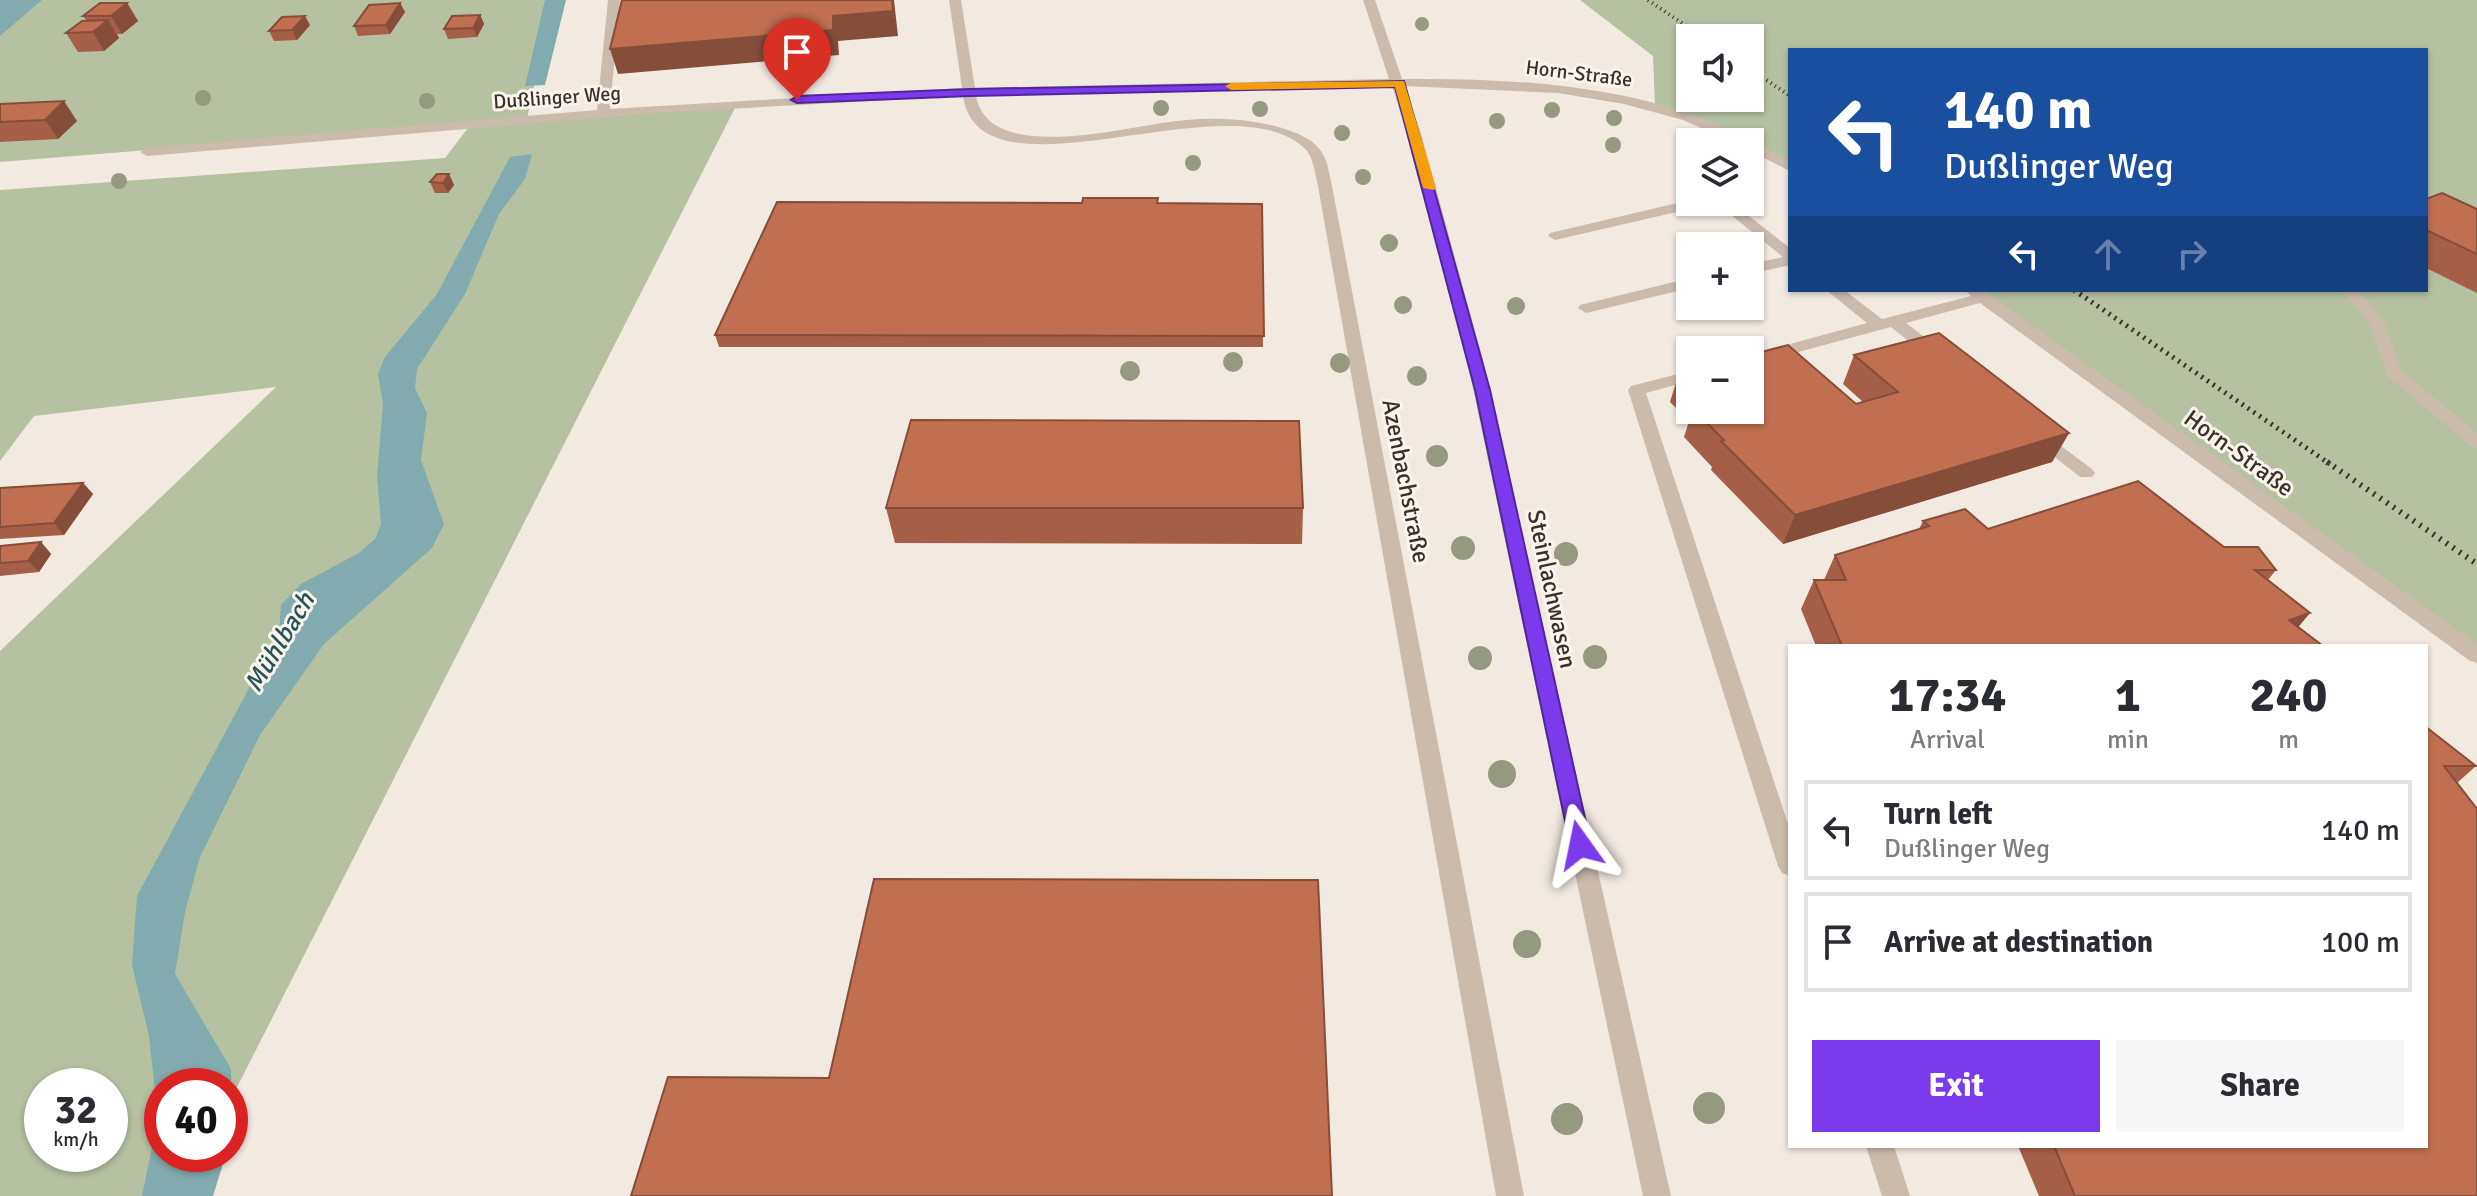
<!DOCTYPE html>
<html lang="en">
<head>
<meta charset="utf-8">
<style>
  body { margin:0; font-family:Signika,sans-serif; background:#f7f7f7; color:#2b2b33; height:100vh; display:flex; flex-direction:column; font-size:30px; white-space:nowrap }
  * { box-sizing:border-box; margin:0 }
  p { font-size:26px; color:#7c7c81 }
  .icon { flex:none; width:44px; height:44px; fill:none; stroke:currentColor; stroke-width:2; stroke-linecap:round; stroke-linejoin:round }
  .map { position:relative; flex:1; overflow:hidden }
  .drawer { position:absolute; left:1788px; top:644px; width:640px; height:504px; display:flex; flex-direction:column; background:#fff; border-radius:0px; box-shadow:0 2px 6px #0004 }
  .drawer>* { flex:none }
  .banner { position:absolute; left:1788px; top:48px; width:640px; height:244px; border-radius:0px; box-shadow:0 2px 6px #0004; background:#1a4fa0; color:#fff; overflow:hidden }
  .buttons { position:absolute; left:1676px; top:24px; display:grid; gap:16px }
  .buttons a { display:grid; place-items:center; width:88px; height:88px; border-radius:0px; background:#fff; box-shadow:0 2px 6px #0004; font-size:40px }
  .speed { position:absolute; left:24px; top:1068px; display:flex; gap:16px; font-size:40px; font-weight:700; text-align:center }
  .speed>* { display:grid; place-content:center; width:104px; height:104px; border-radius:50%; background:#fff; box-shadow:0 2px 6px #0004; line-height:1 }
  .speed small { font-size:20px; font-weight:400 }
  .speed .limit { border:12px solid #d22; background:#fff; color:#111 }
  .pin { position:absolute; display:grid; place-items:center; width:68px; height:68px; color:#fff; margin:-82px -34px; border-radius:50% 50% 50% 0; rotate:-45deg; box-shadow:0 0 8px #0007 }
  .pin .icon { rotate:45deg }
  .me { position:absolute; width:88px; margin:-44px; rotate:348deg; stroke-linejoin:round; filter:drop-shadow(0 0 6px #0008) }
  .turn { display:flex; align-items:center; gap:28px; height:168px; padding:0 24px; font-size:36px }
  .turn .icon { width:104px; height:104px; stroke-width:2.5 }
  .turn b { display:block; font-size:56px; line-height:68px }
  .lanes { display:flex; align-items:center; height:76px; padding:0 24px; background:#0003; justify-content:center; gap:40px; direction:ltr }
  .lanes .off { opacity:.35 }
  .eta { display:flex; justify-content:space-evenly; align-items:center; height:136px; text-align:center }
  .eta b { font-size:48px; font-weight:700; line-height:56px }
  .cta { display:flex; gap:16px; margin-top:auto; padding:16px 24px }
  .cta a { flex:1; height:92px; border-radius:0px; background:#7c3aed; color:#fff; font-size:32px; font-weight:700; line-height:92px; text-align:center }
  .cta a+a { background:#f7f7f7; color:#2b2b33 }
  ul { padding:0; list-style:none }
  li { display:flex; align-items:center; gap:24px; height:100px; margin:0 16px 12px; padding:0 8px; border:4px solid #e1e1e2; border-radius:0px }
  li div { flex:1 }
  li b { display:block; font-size:30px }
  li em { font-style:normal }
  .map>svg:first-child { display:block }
  .green { fill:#b5c1a1; fill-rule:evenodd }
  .water { fill:#81abae }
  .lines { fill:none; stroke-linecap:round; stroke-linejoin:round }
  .minor { fill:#cabbad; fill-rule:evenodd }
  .rail-far2 { stroke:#39302b; stroke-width:4; stroke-dasharray:1 4; stroke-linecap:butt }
  .rail-far1 { stroke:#39302b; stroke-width:5; stroke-dasharray:2 5; stroke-linecap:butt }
  .rail { stroke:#39302b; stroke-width:6; stroke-dasharray:2 6; stroke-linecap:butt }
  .tree { fill:#949980 }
  .wall { fill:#a55f46 }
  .shaded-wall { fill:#864e39 }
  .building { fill:#c06f51; stroke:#864e39; stroke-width:2 }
  .route { fill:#7c3aed; stroke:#51269a; stroke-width:2 }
  .slow { fill:#f59e0b }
  .labels { text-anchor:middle; stroke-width:6; stroke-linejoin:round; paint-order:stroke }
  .far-street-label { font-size:20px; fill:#39302b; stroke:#faf4ed }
  .street-label { font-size:24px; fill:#39302b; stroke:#faf4ed }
  .water-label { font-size:26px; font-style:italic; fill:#225359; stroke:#faf4ed }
</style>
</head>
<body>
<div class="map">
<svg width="2477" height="1196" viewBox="0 0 2477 1196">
  <rect width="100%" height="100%" fill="#f2eae1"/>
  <g class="green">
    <path d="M0,0H558L539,64L527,119L737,104L230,1101V1086H162V1154L182,1196H0V651L276,387L34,416L0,461V190L445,158L471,124L0,162ZM42,1086H110V1154H42Z"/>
    <path d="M1580,0H2477V655L1973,290H2426V50H1790V167L1750,142L1655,106L1653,56ZM1690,38H1750V98H1690Z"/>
  </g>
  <g class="water">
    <path d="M0,0H42L0,36Z"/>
    <path d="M545,0H566L545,85L525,86Z"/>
    <path d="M532,154L525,179L499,214L465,294L417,369L415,388L427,413L421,460L444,524L432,548L324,644L260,735L200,857L185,912L175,974L231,1069L232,1129L230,1138V1086H162V1154H226L213,1196H142L158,1118L149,1036L132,965L137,896L279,633L281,605L301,584L359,553L375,539L381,524L377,476L383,404L378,374L385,357L437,294L510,157Z"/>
  </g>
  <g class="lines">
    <g class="minor">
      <path d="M608,0H620L610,109L962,88L949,0H961L975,88L1389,79L1363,0H1375L1402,79C1498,78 1600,83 1691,114C1726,126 1758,144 1790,161V171L1750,151V142H1733L1683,120L1624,104L1558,93L1404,86L1420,130L1483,360L1671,1196H1643L1467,360L1406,130L1392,86L976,95C988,169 1136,123 1187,120C1218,117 1248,119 1279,127C1294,132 1311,137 1321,151C1328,161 1329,174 1332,186L1524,1196H1496L1318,186C1315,175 1314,160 1307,151C1237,74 980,211 963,96L655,113L147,156L140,152L147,148L597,110Z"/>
      <path d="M1690,200L1709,202L1707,205L1555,240L1548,236L1550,233Z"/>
      <path d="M1715,202H1731L1790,248V265L1750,274V264L1783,257Z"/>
      <path d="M1690,278V288L1586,313L1578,308L1580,305Z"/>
      <path d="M1826,290H1844L1882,319L1971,296L1965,290H1983L2477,644V663L2470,661L1980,303L1906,323L1944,352L1946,356L1944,360H1932L1891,327L1750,365V355L1867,323Z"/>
      <path d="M2341,290H2358L2384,320L2401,370L2477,433V448L2471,446L2387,376L2368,321Z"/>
      <path d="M1690,371V381L1646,393L1790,830V876L1782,873L1778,866L1628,390L1631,386Z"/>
      <path d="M2038,429L2092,469L2095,473L2092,477H2080L2032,439L2029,435L2032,431Z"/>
      <path d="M1866,1146H1894L1910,1196H1882Z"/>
    </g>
    <g class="rail-far2">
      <path d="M1648,0L1704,38"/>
      <path d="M1750,69L1790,96"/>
    </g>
    <path class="rail-far1" d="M2074,290L2330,464"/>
    <path class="rail" d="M2327,462L2477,564"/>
  </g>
  <g class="tree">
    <circle cx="1422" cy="24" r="7"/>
    <circle cx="203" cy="98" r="8"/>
    <circle cx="427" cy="101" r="8"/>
    <circle cx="1161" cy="108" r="8"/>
    <circle cx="1260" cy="109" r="8"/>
    <circle cx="1552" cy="110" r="8"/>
    <circle cx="1614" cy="118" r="8"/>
    <circle cx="1497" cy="121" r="8"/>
    <circle cx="1342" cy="133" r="8"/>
    <circle cx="1613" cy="145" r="8"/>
    <circle cx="1193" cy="163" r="8"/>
    <circle cx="1363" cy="177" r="8"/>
    <circle cx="119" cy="181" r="8"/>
    <circle cx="1389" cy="243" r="9"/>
    <circle cx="1403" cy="305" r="9"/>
    <circle cx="1516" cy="306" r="9"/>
    <circle cx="1233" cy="362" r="10"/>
    <circle cx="1340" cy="363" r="10"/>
    <circle cx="1130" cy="371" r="10"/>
    <circle cx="1417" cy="376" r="10"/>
    <circle cx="1437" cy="456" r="11"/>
    <circle cx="1463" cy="548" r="12"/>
    <circle cx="1566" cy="554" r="12"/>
    <circle cx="1595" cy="657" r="12"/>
    <circle cx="1480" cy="658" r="12"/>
    <circle cx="1502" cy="774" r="14"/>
    <circle cx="1527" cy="944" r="14"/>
    <circle cx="1709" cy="1108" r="16"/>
    <circle cx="1567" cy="1119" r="16"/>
  </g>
  <g class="wall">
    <path d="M127,3L138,21L122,34H117L119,38L104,51L78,52L66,33L86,20L83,16Z"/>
    <path d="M400,3L405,12L390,34L358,36L354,26Z"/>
    <path d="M480,15L484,24L477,37L448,39L444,29Z"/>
    <path d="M310,25L297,40L274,41L269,31Z"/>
    <path d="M0,104L77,121L58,139L0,142Z"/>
    <path d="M449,174L454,185L448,193H435L430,182Z"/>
    <path d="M2426,199L2477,209V293L2426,268Z"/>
    <path d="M1158,203L1262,204L1263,347H719L715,335Z"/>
    <path d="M1854,355L2069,433L2052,462L1783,544L1711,470L1712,467L1684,437L1689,421L1670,402L1679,373L1690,370V410H1750L1856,404L1863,402L1843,384Z"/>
    <path d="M83,483L93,494L64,535L0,539V488Z"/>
    <path d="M886,508H1303L1302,544L895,543Z"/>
    <path d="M1923,521L1988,529L2224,547L2276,570L2268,580L2298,627L2323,646H1816L1801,609L1814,580H1824L1835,555L1919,529Z"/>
    <path d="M41,542L51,554L39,572L0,576V546Z"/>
    <path d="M2426,727L2476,766L2457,783L2477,1196H2039L2018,1146H2426Z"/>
  </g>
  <g class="shaded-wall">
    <path d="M892,0H894L898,36L838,41L839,55L618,74L610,49L833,16Z"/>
    <path d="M127,3L138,21L122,34L111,16Z"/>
    <path d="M400,3L405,12L390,34L386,25Z"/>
    <path d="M480,15L484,24L477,37L473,28Z"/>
    <path d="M305,16L310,25L297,40L292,30Z"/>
    <path d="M108,20L119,38L104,51L93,32Z"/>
    <path d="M64,101L77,121L58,139L45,120Z"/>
    <path d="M449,174L454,185L448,193L443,183Z"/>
    <path d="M2069,433L2052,462L1783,544L1795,515Z"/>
    <path d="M83,483L93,494L64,535L54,523Z"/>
    <path d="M41,542L51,554L39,572L28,561Z"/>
    <path d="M2310,613L2286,642L2289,620Z"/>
  </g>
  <g class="building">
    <path d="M622,0H892L893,11L833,16V30L610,49Z"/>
    <path d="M100,3H127L111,16H83Z"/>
    <path d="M400,3L386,25L354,26L369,5Z"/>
    <path d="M480,15L473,28L444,29L452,16Z"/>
    <path d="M305,16L292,30L269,31L282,17Z"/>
    <path d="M108,20L93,32L66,33L82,21Z"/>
    <path d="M64,101L45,120L0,122V104Z"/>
    <path d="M437,174H449L443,183L430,182Z"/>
    <path d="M2442,193L2477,209V254L2426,230V199Z"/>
    <path d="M1083,198H1158L1157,203L1262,204L1264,336L715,335L777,202L1082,203Z"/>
    <path d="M1939,333L2069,433L1795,515L1721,441L1724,440L1694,410H1750V355L1788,345L1856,404L1898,392L1854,355Z"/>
    <path d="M1690,370V384L1679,373Z"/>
    <path d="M911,420L1299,421L1303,508H886Z"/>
    <path d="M2138,481L2224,547H2258L2276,570H2255L2310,613L2289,620L2323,646H1842L1814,580H1846L1835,555L1929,526L1923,521L1965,509L1988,529Z"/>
    <path d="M83,483L54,523L0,527V488Z"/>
    <path d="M41,542L28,561L0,563V546Z"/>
    <path d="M2426,727L2476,766H2444L2477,809V1196H2075L2054,1146H2426Z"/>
    <path d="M874,879L1318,880L1332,1196H631L668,1077L829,1078Z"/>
  </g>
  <path class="route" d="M1404,81L1490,390L1591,845L1588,851L1580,854L1573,851L1570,845L1475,390L1395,87L970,96L797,103L791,100L797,96L970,89Z"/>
  <path class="slow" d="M1404,81L1436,188L1434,190L1423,188L1395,87L1231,90L1225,86L1231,83Z"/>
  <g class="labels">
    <g class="far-street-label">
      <text transform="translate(1579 73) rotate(7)" y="7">Horn-Straße</text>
      <text transform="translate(557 97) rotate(-4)" y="7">Dußlinger Weg</text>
    </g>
    <g class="street-label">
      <text transform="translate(2239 453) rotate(36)" y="8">Horn-Straße</text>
      <text transform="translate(1406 481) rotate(79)" y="8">Azenbachstraße</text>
      <text transform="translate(1552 589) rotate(78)" y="8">Steinlachwasen</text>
    </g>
    <g class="water-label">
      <text transform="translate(279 642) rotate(-59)" y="9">Mühlbach</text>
    </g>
  </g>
</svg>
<div class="buttons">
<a><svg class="icon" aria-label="sound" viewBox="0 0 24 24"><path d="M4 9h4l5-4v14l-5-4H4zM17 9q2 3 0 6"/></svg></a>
<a><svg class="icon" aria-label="layers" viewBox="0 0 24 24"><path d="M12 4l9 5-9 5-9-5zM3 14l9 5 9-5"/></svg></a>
<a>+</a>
<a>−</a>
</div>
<div class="speed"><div>32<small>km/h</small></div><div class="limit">40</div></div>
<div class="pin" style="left:797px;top:100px;background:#d93025"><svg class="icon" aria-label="arrive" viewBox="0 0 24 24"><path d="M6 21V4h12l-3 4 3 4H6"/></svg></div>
<svg class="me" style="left:1580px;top:845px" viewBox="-20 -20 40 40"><path d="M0-17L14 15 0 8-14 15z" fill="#7c3aed" stroke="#fff" stroke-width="4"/></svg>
<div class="banner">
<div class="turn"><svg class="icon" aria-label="left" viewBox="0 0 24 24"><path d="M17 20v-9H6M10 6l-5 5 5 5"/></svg><div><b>140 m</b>Dußlinger Weg</div></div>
<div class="lanes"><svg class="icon" aria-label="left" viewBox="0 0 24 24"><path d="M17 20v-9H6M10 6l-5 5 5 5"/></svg><svg class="icon off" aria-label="ahead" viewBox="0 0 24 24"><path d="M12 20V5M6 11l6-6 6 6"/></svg><svg class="icon off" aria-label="right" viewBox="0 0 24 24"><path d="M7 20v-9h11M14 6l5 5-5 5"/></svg></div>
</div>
<section class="drawer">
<div class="eta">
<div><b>17:34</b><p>Arrival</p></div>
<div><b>1</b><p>min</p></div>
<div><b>240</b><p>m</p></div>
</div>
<ul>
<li><svg class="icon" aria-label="left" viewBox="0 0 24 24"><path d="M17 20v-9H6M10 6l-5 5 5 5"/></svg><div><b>Turn left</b><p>Dußlinger Weg</p></div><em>140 m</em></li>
<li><svg class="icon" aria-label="arrive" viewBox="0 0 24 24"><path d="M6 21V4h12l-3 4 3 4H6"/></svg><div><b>Arrive at destination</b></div><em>100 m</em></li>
</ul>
<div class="cta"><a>Exit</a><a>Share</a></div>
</section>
</div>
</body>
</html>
